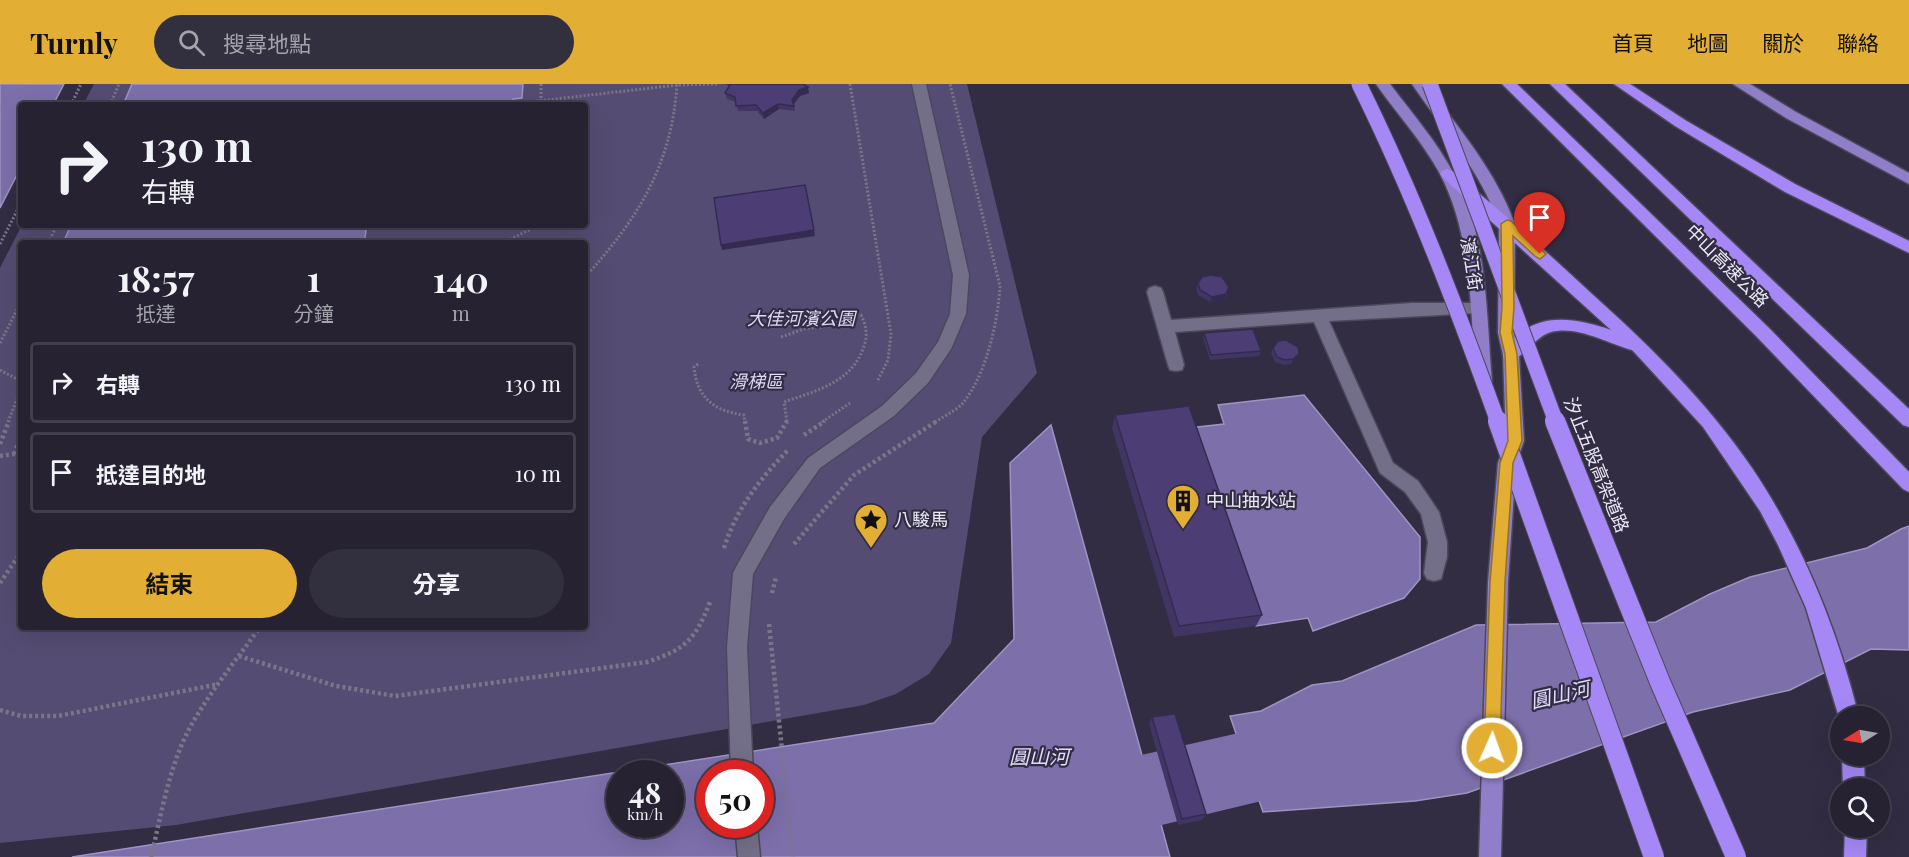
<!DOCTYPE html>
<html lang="zh-TW">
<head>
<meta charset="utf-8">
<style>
  body { margin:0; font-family:"Playfair Display","Noto Sans TC",serif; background:#322f3e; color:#f1f3f6; height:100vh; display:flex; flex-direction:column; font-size:22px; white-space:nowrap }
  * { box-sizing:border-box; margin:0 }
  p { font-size:20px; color:#a4a4ac }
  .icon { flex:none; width:33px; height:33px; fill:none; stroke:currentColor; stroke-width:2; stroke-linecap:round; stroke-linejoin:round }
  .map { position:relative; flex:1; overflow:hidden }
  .side { position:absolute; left:18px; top:156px; width:570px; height:390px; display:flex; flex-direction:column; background:#262232; border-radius:6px; box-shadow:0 6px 24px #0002,0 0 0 2px #423f4d }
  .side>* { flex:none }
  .hud { position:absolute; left:18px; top:18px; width:570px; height:126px; border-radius:6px; box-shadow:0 6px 24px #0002,0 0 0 2px #423f4d; background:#262232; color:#f1f3f6; overflow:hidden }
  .needle { width:39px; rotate:259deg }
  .fabs { position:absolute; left:1830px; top:622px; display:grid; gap:12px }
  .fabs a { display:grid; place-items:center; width:60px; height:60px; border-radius:50%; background:#262232; box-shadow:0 6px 24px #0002,0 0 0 2px #423f4d; font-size:30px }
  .speed { position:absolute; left:606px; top:676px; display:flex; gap:12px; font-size:30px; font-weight:700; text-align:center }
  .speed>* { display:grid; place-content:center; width:78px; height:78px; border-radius:50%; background:#262232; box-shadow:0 6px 24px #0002,0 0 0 2px #423f4d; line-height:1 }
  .speed small { font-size:15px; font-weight:400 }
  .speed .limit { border:9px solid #d22; background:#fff; color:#111 }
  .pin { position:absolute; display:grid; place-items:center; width:51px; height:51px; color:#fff; margin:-62px -26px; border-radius:50% 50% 50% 0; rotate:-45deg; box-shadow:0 0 6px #0007 }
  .pin .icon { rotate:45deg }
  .me { position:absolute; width:66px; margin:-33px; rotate:2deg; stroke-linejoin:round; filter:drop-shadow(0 0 4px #0008) }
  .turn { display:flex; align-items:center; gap:21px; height:126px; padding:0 24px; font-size:27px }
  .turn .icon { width:78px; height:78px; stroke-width:2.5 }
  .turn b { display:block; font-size:42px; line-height:51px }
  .eta { display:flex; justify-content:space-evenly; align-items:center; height:102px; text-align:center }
  .eta b { font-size:36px; font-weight:700; line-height:42px }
  .primary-button { display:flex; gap:12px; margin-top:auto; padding:12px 24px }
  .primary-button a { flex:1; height:69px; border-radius:36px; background:#e2ae34; color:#111; font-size:24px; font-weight:700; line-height:69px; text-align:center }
  .primary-button a+a { background:#322f3e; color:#f1f3f6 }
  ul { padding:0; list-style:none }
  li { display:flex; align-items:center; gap:18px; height:81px; margin:0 12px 9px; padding:0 12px; border:3px solid #423f4d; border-radius:6px }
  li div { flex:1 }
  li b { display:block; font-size:22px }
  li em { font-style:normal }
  header { display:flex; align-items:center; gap:36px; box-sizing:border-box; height:84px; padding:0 30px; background:#e2ae34; color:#111 }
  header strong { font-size:28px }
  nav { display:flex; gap:33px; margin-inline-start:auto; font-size:21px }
  .search { width:420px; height:54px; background:#322f3e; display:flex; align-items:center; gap:15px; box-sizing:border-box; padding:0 21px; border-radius:33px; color:#a4a4ac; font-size:22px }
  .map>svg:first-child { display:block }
  .green { fill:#554c73; fill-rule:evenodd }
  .water { fill:#7d6faa; stroke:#9e94c1; stroke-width:1.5; fill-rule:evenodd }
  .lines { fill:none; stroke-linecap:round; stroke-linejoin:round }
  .river { fill:#7d6faa; fill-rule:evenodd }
  .minor-casing { stroke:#4c485b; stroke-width:3 }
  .major-casing { stroke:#4c485b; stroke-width:3 }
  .highway-casing { stroke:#4c485b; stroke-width:3 }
  .path-far1 { stroke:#7a7689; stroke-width:3; stroke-dasharray:2 2; stroke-linecap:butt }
  .path { stroke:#7a7689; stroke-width:4.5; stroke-dasharray:3 3; stroke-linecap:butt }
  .minor { fill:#746f88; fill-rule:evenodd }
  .major { fill:#917ec9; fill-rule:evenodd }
  .highway { fill:#a588f5; fill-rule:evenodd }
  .highway-bridge-far1-casing { stroke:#4c485b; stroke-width:17; stroke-linecap:butt }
  .highway-bridge-casing { stroke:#4c485b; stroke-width:22; stroke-linecap:butt }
  .highway-bridge-far1 { stroke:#a588f5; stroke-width:15 }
  .highway-bridge { stroke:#a588f5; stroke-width:20 }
  .wall { fill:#413564 }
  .shaded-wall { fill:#352b51 }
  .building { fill:#4c3e74; stroke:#352b51; stroke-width:1.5 }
  .route { fill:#e2ae34; stroke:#937122; stroke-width:1.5 }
  .labels { text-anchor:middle; stroke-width:4.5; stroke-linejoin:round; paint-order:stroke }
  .street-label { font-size:18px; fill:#ebe9f8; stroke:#322d43 }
  .park-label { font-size:18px; font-style:italic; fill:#dfd8fb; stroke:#322d43 }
  .poi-label { font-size:18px; fill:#ebe9f8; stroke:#322d43; text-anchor:start }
  .water-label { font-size:20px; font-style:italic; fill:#e1dbfe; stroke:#322d43 }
</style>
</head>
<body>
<header>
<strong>Turnly</strong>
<div class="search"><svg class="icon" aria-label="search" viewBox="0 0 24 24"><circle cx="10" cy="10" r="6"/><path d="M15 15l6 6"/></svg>搜尋地點</div>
<nav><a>首頁</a><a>地圖</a><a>關於</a><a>聯絡</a></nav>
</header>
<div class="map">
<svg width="1909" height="773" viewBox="0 0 1909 773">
  <rect width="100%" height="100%" fill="#322d43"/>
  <path class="green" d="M94,0H967L1037,289L982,353L951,559L929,590L896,610L864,621L176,741L0,759V184L22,141H585V21H83ZM21,159H585V543H21Z"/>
  <g class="water">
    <path d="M0,0H64L53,21H21V83L0,124Z"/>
    <path d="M132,0H523L522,14L513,15L512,21H123Z"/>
    <path d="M71,141H367L364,159H63Z"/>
    <path d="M1304,311L1420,453V495L1404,514L1313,547L1308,534L1256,542L1189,344L1224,340L1218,321Z"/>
    <path d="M1051,341L1170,773H72L934,639L1014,555L1010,379ZM620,690H670V741H620ZM710,690H760V741H710Z"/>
    <path d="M1909,442V566L1871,565L1790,606L1693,628L1467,709L1415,717L1263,728L1230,632L1261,627L1312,601L1342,597L1476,541L1656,538L1710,510L1750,493L1867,464L1901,445Z"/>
  </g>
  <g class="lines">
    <path class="river" d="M1332,628L1358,638L1369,664L1358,690L1332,700L1066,764L1039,753L1028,726L1039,699L1066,688Z"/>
    <g class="minor-casing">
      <g id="minor">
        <path d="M912,0H926L969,191L966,230L951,265L928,299L894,332L820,384L784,435L753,490L747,563L753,690H731L727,563L733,489L736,483L770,423L808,374L882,322L916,289L938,258L950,230L953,191Z"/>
        <path d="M1155,202L1161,204L1163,208L1171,236L1412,219H1484L1486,223L1484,227L1478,229L1329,237L1393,379L1418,397L1439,428L1447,458V473L1441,495L1434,497L1427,495L1424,489L1428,458L1421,430L1405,408L1380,389L1314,238L1175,248L1184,281L1182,286L1176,287L1170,286L1168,281L1147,208L1149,204Z"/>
        <path d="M735,741H757L760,773H738Z"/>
      </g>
    </g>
    <g class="major-casing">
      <g id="major">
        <path d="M1376,0H1390C1412,29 1437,58 1454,90C1488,153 1486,228 1492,297L1490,302L1484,304L1478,302L1476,297C1470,228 1473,153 1440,90C1423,58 1397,30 1376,0Z"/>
        <path d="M1412,0H1426C1459,44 1496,88 1515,140L1514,249L1519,271L1524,357L1516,379L1508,498L1501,773H1479L1488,498L1498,379L1506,357L1503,271L1498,249L1499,140C1481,87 1443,46 1412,0Z"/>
        <path d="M1733,0H1750L1796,28L1909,89V100L1786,34Z"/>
      </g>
    </g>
    <g class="highway-casing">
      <g id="highway">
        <path d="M1502,0H1517L1768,243L1909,388V408L1903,405L1756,252Z"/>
        <path d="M1550,0H1565L1909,325V343L1903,341Z"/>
        <path d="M1614,0H1630L1685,36L1795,100L1909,157V169L1785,108L1675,42Z"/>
        <path d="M1447,85L1452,87C1500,126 1547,168 1592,210C1651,263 1707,318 1752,384C1803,460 1837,544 1859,633H1840V637L1806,524L1778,461L1760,427L1703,343L1635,269L1632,266C1607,259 1577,241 1551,248C1533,253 1521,280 1505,276L1503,271C1527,226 1571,232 1611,246L1442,93L1440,90L1442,87Z"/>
        <path d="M1842,672H1864L1865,705H1843Z"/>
        <path d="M1845,744H1867L1866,773H1844Z"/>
      </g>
    </g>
    <g class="path-far1">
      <path d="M541,0V21"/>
      <path d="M850,0L891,250L888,276L877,298"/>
      <path d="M512,20L677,1L719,0"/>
      <path d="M71,21L81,0"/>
      <path d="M110,21L119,0"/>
      <path d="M48,159L57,141"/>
      <path d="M467,159H472"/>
      <path d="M482,159L511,155L539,141"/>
      <path d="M0,160L21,119"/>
      <path d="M585,193C638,135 672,80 677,0"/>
      <path d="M781,253L804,245L830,242L856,230L861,231C866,241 868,251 864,262C853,298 816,307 784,318L787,338"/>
      <path d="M0,259L21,218"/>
      <path d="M698,280L694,283C697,314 714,327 744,331L745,338"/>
      <path d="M0,286L15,294L21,302"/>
      <path d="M8,338L21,305"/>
      <path d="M822,338L850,319"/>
      <path d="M935,338C943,333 955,327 962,320C986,292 998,238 1000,202L950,0"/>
    </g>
    <g class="path">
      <path d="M745,337L748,355L760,359L777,354L787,337"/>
      <path d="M804,351L825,337"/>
      <path d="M0,360L9,337"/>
      <path d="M14,370L21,351"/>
      <path d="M0,372L21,369"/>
      <path d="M794,460L854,391L937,337"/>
      <path d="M724,464C736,425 760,395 788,366"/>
      <path d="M0,499L21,468"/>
      <path d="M772,509L776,493"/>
      <path d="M769,540L793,773"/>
      <path d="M239,572L336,602L395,612L647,578C686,565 695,556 710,518"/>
      <path d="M0,626L21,632H58L219,600"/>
      <path d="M151,773C161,732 168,688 187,649C207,611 235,578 260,543"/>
    </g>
    <use href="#minor" class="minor"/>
    <use href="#major" class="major"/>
    <use href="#highway" class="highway"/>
    <g class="highway-bridge-far1-casing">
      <g id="highway-bridge-far1">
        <path d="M1359,0C1413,109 1457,224 1498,338"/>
        <path d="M1430,0L1556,338"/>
      </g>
    </g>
    <g class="highway-bridge-casing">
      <g id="highway-bridge">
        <path d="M1498,337L1654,773"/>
        <path d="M1555,337L1660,598L1736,773"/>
      </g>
    </g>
    <use href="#highway-bridge-far1" class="highway-bridge-far1"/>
    <use href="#highway-bridge" class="highway-bridge"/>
  </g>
  <g class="wall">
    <path d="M726,0H803L809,9L800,12L794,20L795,27L779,25L764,35L757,27H738L736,18L727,15L725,9L729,3Z"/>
    <path d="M1198,199L1228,209L1224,216L1210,218L1198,211L1196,204Z"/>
    <path d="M1204,249L1261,267L1259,272L1210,276L1203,254Z"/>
    <path d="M1273,264L1296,275L1291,280L1283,281L1275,278L1271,269Z"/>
    <path d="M1115,331L1262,531L1256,542L1174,553L1112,344Z"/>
    <path d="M1152,633L1206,730L1202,736L1178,741L1149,640Z"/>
  </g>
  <g class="shaded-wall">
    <path d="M808,3L809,9L800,12L793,21L792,16L799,6Z"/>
    <path d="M778,20L779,25L764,35L763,29Z"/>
    <path d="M814,146L815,152L722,166L721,161Z"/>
    <path d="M1229,203L1224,216L1210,218L1212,213Z"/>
    <path d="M1299,270L1296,275L1291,280L1293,275Z"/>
  </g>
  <g class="building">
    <path d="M729,0H803L808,3L799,6L792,16L794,22L778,20L763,29L756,21L736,22L735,13L725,9L730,1Z"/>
    <path d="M805,101L814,146L721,161L714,114Z"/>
    <path d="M1211,191L1222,193L1229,203L1226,210L1212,213L1200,206L1198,199L1202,193Z"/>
    <path d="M1253,245L1261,267L1211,271L1204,249Z"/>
    <path d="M1286,256L1298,263L1299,270L1293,275L1285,276L1277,273L1273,264L1278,257Z"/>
    <path d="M1189,322L1262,531L1179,542L1115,331Z"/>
    <path d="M1175,630L1206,730L1182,735L1152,633Z"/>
  </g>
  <path class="route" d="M1507,136L1511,137L1546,170L1540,175L1536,173L1513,152L1514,223L1512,249L1517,270L1522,357L1513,379L1505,498L1500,664L1498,670L1492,672L1486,670L1484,664L1490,498L1500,379L1508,357L1505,270L1500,249L1502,223L1501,140Z"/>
  <defs>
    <g id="building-pin" transform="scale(1.725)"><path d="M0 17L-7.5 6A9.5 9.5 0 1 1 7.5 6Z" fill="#e2ae34" stroke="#322d43"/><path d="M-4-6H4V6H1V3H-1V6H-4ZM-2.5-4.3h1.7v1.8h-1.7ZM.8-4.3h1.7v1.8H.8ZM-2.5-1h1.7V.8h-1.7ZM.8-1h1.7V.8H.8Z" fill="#111"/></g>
    <g id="sight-pin" transform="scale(1.725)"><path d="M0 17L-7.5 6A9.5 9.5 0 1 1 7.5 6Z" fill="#e2ae34" stroke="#322d43"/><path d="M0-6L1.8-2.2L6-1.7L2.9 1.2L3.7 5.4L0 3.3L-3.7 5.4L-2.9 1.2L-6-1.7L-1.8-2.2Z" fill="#111"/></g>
  </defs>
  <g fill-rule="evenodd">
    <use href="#building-pin" x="1183" y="417"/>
    <use href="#sight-pin" x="871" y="436"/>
  </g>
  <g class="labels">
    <g class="street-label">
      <text transform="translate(1471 180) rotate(81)" y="6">濱江街</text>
      <text transform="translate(1727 182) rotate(45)" y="6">中山高速公路</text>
      <text transform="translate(1596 381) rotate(68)" y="6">汐止五股高架道路</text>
    </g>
    <g class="park-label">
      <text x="801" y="241">大佳河濱公園</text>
      <text x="756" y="304">滑梯區</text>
    </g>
    <g class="poi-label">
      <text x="1206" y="423">中山抽水站</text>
      <text x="894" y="442">八駿馬</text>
    </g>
    <g class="water-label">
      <text transform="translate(1560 611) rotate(-13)" y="7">圓山河</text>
      <text x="1039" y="680">圓山河</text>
    </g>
  </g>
</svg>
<div class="fabs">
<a><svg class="needle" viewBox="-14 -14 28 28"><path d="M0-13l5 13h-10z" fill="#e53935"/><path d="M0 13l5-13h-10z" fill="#a4a4ac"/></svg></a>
<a><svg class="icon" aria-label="search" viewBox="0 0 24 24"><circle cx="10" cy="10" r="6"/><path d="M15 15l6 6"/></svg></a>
</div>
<div class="speed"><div>48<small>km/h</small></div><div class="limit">50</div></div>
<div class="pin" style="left:1540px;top:170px;background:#d93025"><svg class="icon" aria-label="arrive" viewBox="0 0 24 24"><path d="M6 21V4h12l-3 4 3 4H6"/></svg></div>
<svg class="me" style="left:1492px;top:664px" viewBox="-20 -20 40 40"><circle r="17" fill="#e2ae34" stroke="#fff" stroke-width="3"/><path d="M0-11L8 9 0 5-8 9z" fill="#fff"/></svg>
<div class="hud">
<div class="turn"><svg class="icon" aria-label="right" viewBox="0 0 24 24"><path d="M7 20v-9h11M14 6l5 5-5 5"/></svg><div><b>130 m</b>右轉</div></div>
</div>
<section class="side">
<div class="eta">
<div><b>18:57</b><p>抵達</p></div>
<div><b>1</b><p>分鐘</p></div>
<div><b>140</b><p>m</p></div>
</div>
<ul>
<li><svg class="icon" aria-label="right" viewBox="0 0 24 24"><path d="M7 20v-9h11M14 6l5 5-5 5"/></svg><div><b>右轉</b></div><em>130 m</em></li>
<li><svg class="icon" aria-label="arrive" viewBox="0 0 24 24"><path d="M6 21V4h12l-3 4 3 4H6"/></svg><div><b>抵達目的地</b></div><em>10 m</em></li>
</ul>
<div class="primary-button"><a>結束</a><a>分享</a></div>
</section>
</div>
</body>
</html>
